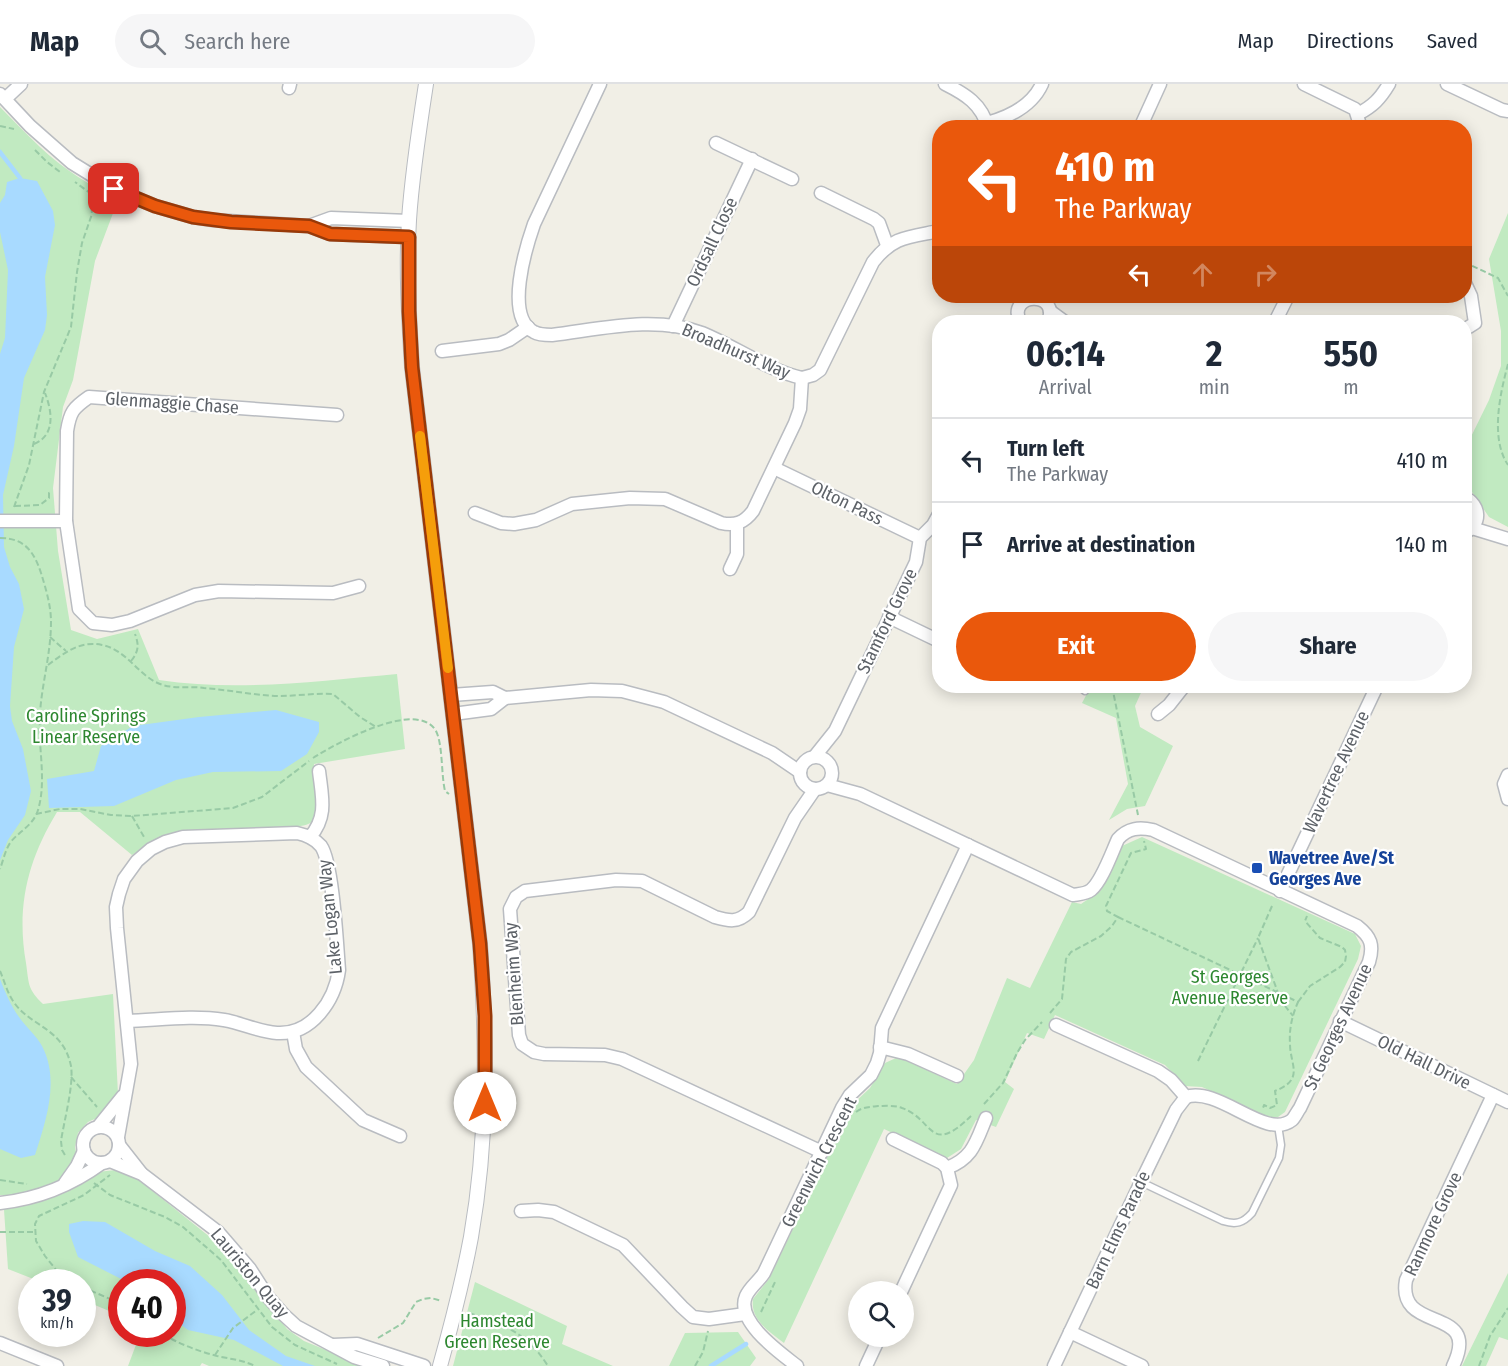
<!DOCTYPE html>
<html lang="en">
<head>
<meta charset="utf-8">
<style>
  body { margin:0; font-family:"Fira Sans Condensed",sans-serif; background:#f6f6f7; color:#1f2937; height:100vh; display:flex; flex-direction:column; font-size:22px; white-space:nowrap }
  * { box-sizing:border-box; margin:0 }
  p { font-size:20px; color:#747a83 }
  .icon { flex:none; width:33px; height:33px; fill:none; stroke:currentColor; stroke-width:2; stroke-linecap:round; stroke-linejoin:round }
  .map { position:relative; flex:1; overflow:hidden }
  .drawer { position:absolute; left:932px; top:231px; width:540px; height:378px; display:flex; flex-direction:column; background:#fff; border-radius:24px; box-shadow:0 3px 15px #0003 }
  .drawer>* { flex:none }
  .banner { position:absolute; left:932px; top:36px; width:540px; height:183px; border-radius:24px; box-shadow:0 3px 15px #0003; background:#ea580c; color:#fff; overflow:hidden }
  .controls { position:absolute; left:848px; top:1197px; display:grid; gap:12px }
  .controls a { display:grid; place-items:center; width:66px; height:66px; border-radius:50%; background:#fff; box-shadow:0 3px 15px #0003; font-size:30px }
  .speed { position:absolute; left:18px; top:1185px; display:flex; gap:12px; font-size:30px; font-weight:700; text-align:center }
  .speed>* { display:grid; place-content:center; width:78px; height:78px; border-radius:50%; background:#fff; box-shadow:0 3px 15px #0003; line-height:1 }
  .speed small { font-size:15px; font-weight:400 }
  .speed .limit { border:9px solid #d22; background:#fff; color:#111 }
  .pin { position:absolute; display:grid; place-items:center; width:51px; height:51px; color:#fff; margin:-26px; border-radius:12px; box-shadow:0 3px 9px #0006 }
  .me { position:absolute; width:66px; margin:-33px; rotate:0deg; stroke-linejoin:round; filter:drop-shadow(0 0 4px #0008) }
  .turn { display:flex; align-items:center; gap:21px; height:126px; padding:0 24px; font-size:27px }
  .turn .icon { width:78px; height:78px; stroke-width:2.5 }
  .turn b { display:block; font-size:42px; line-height:51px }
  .lanes { display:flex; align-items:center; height:57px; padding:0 24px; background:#0003; justify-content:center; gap:30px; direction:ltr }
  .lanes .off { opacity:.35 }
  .eta { display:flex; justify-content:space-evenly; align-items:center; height:102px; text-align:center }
  .eta b { font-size:36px; font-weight:700; line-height:42px }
  .cta { display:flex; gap:12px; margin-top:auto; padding:12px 24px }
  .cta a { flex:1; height:69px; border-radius:36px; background:#ea580c; color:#fff; font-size:24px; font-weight:700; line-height:69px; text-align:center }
  .cta a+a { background:#f6f6f7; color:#1f2937 }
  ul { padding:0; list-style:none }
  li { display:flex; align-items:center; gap:18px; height:84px; padding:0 24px; border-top:2px solid #e0e1e3 }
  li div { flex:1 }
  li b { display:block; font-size:22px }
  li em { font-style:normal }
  header { display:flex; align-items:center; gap:36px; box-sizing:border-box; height:84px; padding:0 30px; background:#fff; border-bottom:2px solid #e0e1e3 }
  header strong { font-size:28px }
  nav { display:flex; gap:33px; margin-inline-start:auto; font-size:21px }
  .search { width:420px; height:54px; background:#f6f6f7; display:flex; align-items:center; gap:15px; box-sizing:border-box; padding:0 21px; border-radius:33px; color:#747a83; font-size:22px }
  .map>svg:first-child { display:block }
  .green { fill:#c1eac1 }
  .water { fill:#a8daff }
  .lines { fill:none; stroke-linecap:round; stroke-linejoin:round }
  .stream { stroke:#a8daff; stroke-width:4.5 }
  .service-casing { stroke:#b9bcc1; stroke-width:9 }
  .minor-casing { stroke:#b9bcc1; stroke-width:15 }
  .tertiary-casing { stroke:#b9bcc1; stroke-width:16 }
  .path { stroke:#98caa5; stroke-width:2; stroke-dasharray:6 3; stroke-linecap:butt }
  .service { stroke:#fff; stroke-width:6 }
  .minor { stroke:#fff; stroke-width:12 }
  .tertiary { stroke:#fff; stroke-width:14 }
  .route-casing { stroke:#983908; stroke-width:15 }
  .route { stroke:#ea580c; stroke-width:10 }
  .slow { stroke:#f59e0b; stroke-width:10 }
  .transit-dot { fill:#1a4fb4; stroke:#fff; stroke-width:2 }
  .labels { text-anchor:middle; stroke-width:4.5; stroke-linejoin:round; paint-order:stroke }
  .street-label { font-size:18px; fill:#5d6268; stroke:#fff }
  .park-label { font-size:18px; fill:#2d8730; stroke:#fff }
  .transit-label { font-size:18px; font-weight:bold; fill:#164399; stroke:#fff; text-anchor:start }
</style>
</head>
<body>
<header>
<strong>Map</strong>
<div class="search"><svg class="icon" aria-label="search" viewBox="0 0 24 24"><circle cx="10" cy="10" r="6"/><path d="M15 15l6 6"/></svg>Search here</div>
<nav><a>Map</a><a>Directions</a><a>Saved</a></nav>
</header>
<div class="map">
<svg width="1508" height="1282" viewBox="0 0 1508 1282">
  <rect width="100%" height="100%" fill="#f1efe6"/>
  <g class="green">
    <path d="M0,23C13,36 26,50 40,63C63,85 90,101 118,116L95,177L73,296L63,323L53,404L58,467L71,546L97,555L138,545L159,596C238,608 318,597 397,590L405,665L314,680C315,693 323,730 312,738C305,743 296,742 288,743L178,748L158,754L132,771L80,728H57C28,776 16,822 26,879C29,899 27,905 43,920L113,910L118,1010L108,1029L88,1038L78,1049L75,1063L78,1078L97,1088L125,1085L220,1161L247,1192L287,1245L304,1257L365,1282H209L202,1279L200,1282H128L140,1250H172V1198H122L121,1232L83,1216L82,1198H41L8,1185L3,1111H0Z"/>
    <path d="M1508,129V443L1489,433L1472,408L1464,407V367L1489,316L1501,282V247L1489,175Z"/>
    <path d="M1091,602H1144L1135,622L1140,643L1173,662L1145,722L1127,725L1109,736L1128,700L1116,634L1082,619Z"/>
    <path d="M1142,753L1355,850L1361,862L1358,875L1285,1028L1278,1033H1267L1202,1003L1185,1002L1165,981L1055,931L1044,955L1027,949L1005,998L1014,1005L996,1043L976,1036L961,1065L947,1074L884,1045L784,1259C769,1247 750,1236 753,1215L769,1195L852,1021L870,1004L885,979L896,974L905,976L957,1000L974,976L1007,894L1030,904L1072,818L1081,820L1100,807L1122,762Z"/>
    <path d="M1508,1189V1256L1499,1253L1486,1282H1462Z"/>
    <path d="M475,1198L567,1242L562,1260L613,1282H453Z"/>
    <path d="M738,1248L756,1274L750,1282H669L685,1249Z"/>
  </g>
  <g class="water">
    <path d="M20,94L37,97L53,127L55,141L45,193L47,231L45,246L24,294L14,362L3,411L4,463L10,483L19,500L24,525L14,563L10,622L12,637L23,665L31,707L25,731L8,756L0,776V270L5,254L8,186L0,148V119L5,111L7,98Z"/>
    <path d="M276,626L319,638V648L307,670L281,687L213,688L176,696L114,722L49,724L47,695L94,687L101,662L133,642L199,633Z"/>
    <path d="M0,895C5,908 11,922 19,933C26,943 36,951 42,962C60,996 46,1037 35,1071L21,1074L0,1065Z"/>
    <path d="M83,1137L105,1138L155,1167L190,1182L222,1211L249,1246L286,1272L315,1282H283L234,1256L188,1246L173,1235L172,1198H127L78,1173L69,1148V1140Z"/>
  </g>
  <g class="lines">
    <g class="stream">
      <path d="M0,68L20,94"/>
      <path d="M711,1282L746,1260"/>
    </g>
    <g class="service-casing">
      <g id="service">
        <path d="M1079,602L1085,607"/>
        <path d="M1141,1098L1223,1137C1236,1141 1243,1139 1252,1129L1279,1074L1281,1061L1278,1041"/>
      </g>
    </g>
    <g class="minor-casing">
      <g id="minor">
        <path d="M600,0L534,140C526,163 504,233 534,248C539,251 546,251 552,251C601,245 655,231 702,249C736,263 767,286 802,294L813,291L820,286L873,178C893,152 909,153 939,147"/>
        <path d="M945,0C965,10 982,20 988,44"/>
        <path d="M1304,0L1355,25L1361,44"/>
        <path d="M1447,0L1502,26L1508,27"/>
        <path d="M289,4L290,0"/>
        <path d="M0,10L30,42L72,79L114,105L155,122L193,133L213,136L309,142L330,150L409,153"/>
        <path d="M5,15L21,0"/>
        <path d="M1358,30C1373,22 1380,15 1389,0"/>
        <path d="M987,39C1009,33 1032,22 1042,0"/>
        <path d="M1140,44L1160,0"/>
        <path d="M716,59L792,95"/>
        <path d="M821,109L874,135L879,139L887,161"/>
        <path d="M309,142L331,134L409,137"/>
        <path d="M1464,197L1471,212L1475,239L1464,246"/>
        <path d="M1050,227L1065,238"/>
        <path d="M1020,238C1006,208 1061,206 1048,238"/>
        <path d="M1275,238L1288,212"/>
        <path d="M673,242L752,75"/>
        <path d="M442,267L499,260L509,256L528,243"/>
        <path d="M337,331L89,313C73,324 70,328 67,347L66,437L79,525L93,539L112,541L130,537L195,511L219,507L333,509L359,502"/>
        <path d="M774,384L920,454"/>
        <path d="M1464,413C1481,421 1482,441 1464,449"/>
        <path d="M475,429L501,439L514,440L536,436L572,420L630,414L665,415L721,439C735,442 744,439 753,427L795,339L800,325L802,294"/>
        <path d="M0,437H66"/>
        <path d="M1472,444L1508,455"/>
        <path d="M730,485L737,470V440"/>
        <path d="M889,533L939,557"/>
        <path d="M451,611L493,608L505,614L591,606L622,607L664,618L772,669L800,688"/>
        <path d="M453,630L491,625L505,614"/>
        <path d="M1158,630L1169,621L1184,602"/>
        <path d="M815,672L835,647L916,478L920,454L933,441L939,430"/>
        <circle cx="816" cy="689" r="16"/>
        <path d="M1508,691L1504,700L1508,715"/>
        <path d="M827,701L860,710L1073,811C1079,810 1086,810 1091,806C1102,797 1112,768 1118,755C1128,744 1139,743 1153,746L1357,842C1371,853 1374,861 1369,878L1300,1024C1297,1028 1295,1033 1292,1036C1266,1057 1219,1002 1186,1013L1171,996L1158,987L1056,941"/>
        <path d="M815,705L795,734L749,828C738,839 729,837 715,833L642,797L616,796L525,807L516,813L510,825L519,951L522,960L534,968L544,970L605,971L622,975L822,1068"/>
        <path d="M310,753C328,732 322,713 319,687"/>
        <path d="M1280,807L1377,602"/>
        <path d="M1340,937L1508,1018"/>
        <path d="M293,948L296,965L306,983L363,1036L400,1052"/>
        <path d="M880,963L908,970L957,992"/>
        <circle cx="101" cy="1061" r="18"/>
        <path d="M98,1043L123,1012"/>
        <path d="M118,1053L131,980L117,844L116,823L119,810L124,795L137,777L151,765L165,758L183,753L297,749C306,751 315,755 321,762C333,779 337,862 339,886C335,916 312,951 277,949C259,948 242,939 224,936C192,931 159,936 127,937"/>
        <path d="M893,1055L942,1079L947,1084L951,1101L901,1208"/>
        <path d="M119,1061L141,1089"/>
        <path d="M110,1077L142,1090L218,1148L250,1185L268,1213L284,1231L296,1242L354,1273L383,1282"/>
        <path d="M947,1084C973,1074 976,1058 986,1034"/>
        <path d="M65,1099L77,1082L84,1067"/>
        <path d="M0,1119C37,1115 72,1101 102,1079"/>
        <path d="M521,1127L538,1126L554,1128L623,1161L682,1223L693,1233L709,1235L745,1230"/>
        <path d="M1070,1248L1142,1282"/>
        <path d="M0,1259L57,1282"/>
        <path d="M333,1261L357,1260L424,1282"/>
        <path d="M797,1282C779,1268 735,1237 746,1212C750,1203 759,1197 764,1189L842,1024L850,1011L871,991L877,979L880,969L882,944L968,761"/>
        <path d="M866,1282L880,1252"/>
        <path d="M1054,1282L1141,1098L1176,1026L1186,1013"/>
        <path d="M1453,1282C1483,1220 1396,1251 1406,1196L1493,1011"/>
      </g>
    </g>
    <g class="tertiary-casing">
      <path id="tertiary" d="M426,0C419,45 412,90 409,136C406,185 409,234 412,283L480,860C487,958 488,1056 471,1153C463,1196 452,1239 440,1282"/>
    </g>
    <g class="path">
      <path d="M0,42L14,45"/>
      <path d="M35,66L47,78L60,88"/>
      <path d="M1464,178L1498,194L1508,212"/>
      <path d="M1508,280C1500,310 1490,354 1508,381"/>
      <path d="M34,360C56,351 52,327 45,309"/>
      <path d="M15,422L40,421L49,414V409L52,408"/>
      <path d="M14,423L29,381L44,308L71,243L77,188L82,159L92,130L90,109L75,98"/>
      <path d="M0,454C25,454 34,468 41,489C46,505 51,522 51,538C51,569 42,599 40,629C37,661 48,698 37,729C31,743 18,748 10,759C5,767 3,777 0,785"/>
      <path d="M50,553L66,567"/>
      <path d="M131,577C139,567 139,561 135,550"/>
      <path d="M48,581C64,569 81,556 102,561C128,566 139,594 163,601C176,605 191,602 204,604C229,606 253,611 278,612C296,612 315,609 333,610L360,633L376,643"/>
      <path d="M1112,602L1138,731"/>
      <path d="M313,674C335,660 417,614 436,647C443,661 441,690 445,707L449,710"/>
      <path d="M36,730L60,725H80L111,731L132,732L233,724L262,713L309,677"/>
      <path d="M132,732L144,753"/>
      <path d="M1272,822L1258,854L1281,917L1293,932"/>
      <path d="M1118,833L1298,918C1292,932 1289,945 1290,960C1290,981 1305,995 1275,1007L1277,1021L1270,1024L1264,1021L1263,1024"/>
      <path d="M0,887C4,896 7,908 13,917C30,943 63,943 71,982C74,1001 64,1037 61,1057L62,1066L66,1073"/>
      <path d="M1298,918L1310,902L1340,883L1345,878L1346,872L1345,866L1342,863L1320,854L1305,837L1307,832"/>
      <path d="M1050,929L1062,915L1066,875L1071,868L1101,852L1112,842L1118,833L1107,827L1106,822L1131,769L1146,765L1144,757"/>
      <path d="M1198,977L1258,854"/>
      <path d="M71,993L97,1023"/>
      <path d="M984,1020L1003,999L1017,969L1025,956L1042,938"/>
      <path d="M856,1028C862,1023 870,1023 878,1022C885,1022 894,1021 902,1024C934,1035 929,1073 971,1032"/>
      <path d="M0,1096L27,1100"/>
      <path d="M94,1099L110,1111L165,1133L183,1143L221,1176L272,1243L295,1261L337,1280"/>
      <path d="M0,1148H35"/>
      <path d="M74,1198L57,1187L45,1172L36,1157L35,1140L39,1132L84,1111L110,1091"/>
      <path d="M82,1203L122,1220"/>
      <path d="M761,1228L775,1198"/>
      <path d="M469,1229C506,1242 526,1248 548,1282"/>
      <path d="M163,1250C179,1260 198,1267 217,1272C230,1275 243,1276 255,1282"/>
      <path d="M378,1254L403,1239L416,1218L423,1215L431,1214L442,1217"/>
      <path d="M215,1271L233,1244L257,1226"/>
      <path d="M695,1282L703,1268L708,1247"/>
      <path d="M1479,1282L1490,1252L1508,1224"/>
    </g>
    <use href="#service" class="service"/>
    <use href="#minor" class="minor"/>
    <use href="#tertiary" class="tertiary"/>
  </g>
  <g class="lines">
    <g class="route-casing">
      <path id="route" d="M114,105L155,122L193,133L231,138L309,142L330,150L409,153V227L412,283L480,860L485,932V1019"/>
    </g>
    <use href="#route" class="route"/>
    <path class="slow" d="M420,352L448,584"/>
  </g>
  <rect class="transit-dot" x="1251" y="778" width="12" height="12" rx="3"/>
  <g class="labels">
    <g class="street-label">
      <text transform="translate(712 158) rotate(-65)" y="6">Ordsall Close</text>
      <text transform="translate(736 267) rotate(23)" y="6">Broadhurst Way</text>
      <text transform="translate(172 319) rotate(4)" y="6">Glenmaggie Chase</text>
      <text transform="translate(847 419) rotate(26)" y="6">Olton Pass</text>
      <text transform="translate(887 537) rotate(-64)" y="6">Stamford Grove</text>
      <text transform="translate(1336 688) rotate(-65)" y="6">Wavertree Avenue</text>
      <text transform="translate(330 833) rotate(-96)" y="6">Lake Logan Way</text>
      <text transform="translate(514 890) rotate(-94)" y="6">Blenheim Way</text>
      <text transform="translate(1338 943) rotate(-65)" y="6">St Georges Avenue</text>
      <text transform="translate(1424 978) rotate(26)" y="6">Old Hall Drive</text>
      <text transform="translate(819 1078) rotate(-63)" y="6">Greenwich Crescent</text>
      <text transform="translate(1433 1140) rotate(-65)" y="6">Ranmore Grove</text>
      <text transform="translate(1118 1146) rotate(-65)" y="6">Barn Elms Parade</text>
      <text transform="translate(250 1189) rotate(50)" y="6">Lauriston Quay</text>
    </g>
    <g class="park-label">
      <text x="86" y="638">Caroline Springs<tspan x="86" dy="21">Linear Reserve</tspan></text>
      <text x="1230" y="899">St Georges<tspan x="1230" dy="21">Avenue Reserve</tspan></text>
      <text x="497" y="1243">Hamstead<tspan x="497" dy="21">Green Reserve</tspan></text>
    </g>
    <g class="transit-label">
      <text x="1269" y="780">Wavetree Ave/St<tspan x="1269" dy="21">Georges Ave</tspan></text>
    </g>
  </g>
</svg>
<div class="controls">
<a><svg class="icon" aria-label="search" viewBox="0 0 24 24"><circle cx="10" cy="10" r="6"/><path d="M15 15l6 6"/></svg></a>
</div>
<div class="speed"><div>39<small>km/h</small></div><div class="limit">40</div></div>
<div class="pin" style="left:114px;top:105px;background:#d93025"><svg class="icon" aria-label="arrive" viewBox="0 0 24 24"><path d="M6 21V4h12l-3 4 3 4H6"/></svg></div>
<svg class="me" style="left:485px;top:1019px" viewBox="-20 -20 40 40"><circle r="19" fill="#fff"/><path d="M0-13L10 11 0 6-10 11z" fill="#ea580c"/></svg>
<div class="banner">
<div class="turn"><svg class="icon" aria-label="left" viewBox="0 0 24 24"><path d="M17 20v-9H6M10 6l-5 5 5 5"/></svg><div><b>410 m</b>The Parkway</div></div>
<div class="lanes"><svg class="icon" aria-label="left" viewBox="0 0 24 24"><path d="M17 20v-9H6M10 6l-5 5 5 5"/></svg><svg class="icon off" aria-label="ahead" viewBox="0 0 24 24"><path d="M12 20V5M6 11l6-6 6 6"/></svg><svg class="icon off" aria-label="right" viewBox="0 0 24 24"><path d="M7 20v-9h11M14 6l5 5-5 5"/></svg></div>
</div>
<section class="drawer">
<div class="eta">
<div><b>06:14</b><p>Arrival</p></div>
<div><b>2</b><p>min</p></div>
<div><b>550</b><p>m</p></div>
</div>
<ul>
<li><svg class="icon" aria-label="left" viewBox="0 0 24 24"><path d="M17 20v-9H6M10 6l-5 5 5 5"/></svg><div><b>Turn left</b><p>The Parkway</p></div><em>410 m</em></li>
<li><svg class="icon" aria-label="arrive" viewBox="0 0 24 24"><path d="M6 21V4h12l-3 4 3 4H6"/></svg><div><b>Arrive at destination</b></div><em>140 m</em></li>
</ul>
<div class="cta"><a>Exit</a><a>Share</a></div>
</section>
</div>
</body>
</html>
